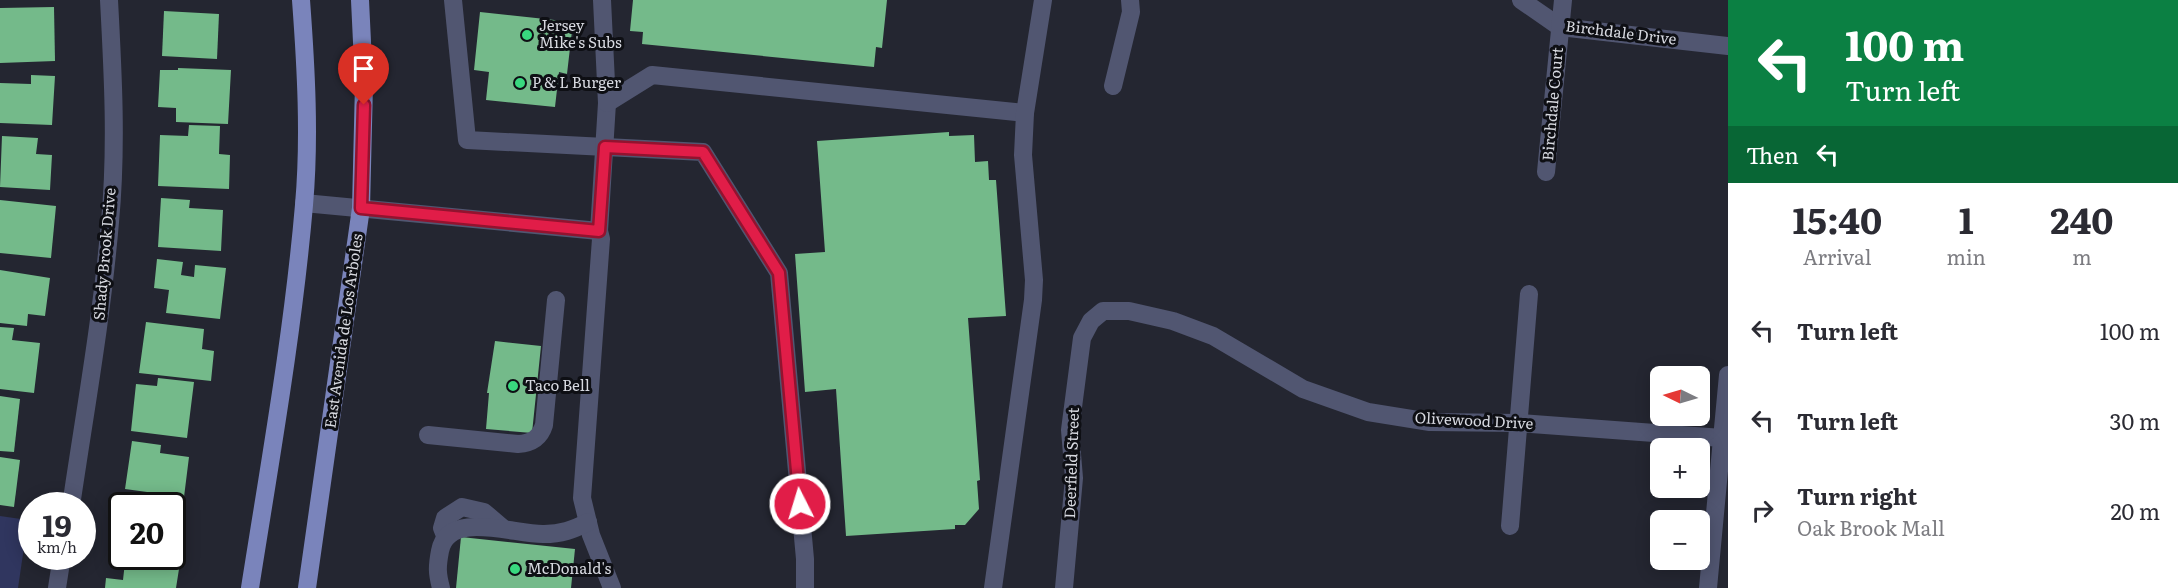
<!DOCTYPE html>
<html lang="en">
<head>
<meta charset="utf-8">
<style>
  body { margin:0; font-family:Literata,serif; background:#f2f2f3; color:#2b2b33; height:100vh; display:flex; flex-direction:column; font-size:22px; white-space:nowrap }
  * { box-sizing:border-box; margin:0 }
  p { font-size:20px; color:#7c7c81 }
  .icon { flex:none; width:33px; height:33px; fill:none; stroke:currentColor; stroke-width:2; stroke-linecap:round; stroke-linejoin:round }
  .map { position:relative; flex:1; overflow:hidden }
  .drawer { display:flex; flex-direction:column; background:#fff; width:450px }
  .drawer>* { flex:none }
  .top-card { background:#0b8043; color:#fff; overflow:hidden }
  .needle { width:39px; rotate:275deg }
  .tools { position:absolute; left:1650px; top:366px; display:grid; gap:12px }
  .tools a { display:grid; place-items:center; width:60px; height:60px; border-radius:9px; background:#fff; box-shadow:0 3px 15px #0003; font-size:30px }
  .speed { position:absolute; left:18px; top:492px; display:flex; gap:12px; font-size:30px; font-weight:700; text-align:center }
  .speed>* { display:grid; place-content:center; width:78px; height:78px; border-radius:50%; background:#fff; box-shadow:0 3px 15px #0003; line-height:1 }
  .speed small { font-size:15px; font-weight:400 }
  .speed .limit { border:3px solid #111; border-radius:9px; background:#fff; color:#111 }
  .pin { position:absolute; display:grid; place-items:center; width:51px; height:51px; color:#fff; margin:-62px -26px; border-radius:50% 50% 50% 0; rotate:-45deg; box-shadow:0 0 6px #0007 }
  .pin .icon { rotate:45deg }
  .me { position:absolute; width:66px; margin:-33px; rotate:355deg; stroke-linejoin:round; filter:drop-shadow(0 0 4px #0008) }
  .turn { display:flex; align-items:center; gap:21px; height:126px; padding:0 18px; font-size:27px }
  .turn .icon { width:78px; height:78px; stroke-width:2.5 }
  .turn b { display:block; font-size:42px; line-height:51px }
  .then { display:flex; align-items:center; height:57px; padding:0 18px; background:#0003; gap:12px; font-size:22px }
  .eta { display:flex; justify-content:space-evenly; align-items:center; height:102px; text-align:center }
  .eta b { font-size:36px; font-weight:700; line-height:42px }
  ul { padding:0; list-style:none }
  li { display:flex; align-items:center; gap:18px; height:90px; padding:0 18px }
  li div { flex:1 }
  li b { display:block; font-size:22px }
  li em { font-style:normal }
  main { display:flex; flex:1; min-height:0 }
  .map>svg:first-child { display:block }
  .green { fill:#30365f }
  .building { fill:#74ba8a }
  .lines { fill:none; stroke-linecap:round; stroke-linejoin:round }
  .minor { stroke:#515671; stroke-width:18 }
  .major { stroke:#7a84bb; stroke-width:18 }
  .route-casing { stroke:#92132f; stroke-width:15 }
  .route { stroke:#e11d48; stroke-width:10 }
  .poi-dot { fill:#39d87f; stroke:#0e0f14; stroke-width:2 }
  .labels { text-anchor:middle; stroke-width:6; stroke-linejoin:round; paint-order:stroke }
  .poi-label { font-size:15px; fill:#d7d9e0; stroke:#0e0f14; text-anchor:start }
  .street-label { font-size:15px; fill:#d7d9e0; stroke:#0e0f14 }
</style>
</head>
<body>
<main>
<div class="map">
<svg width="1728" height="588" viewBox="0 0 1728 588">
  <rect width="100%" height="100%" fill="#242631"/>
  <path class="green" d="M0,516L28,520L18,588H0Z"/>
  <g class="building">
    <path d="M633,0H887L882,48L876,47L874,67L642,44L643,32L630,31Z"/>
    <path d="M54,7L55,61L0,63V8Z"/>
    <path d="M164,11L219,14L217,59L162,56Z"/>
    <path d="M480,12L573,22L567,74L559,72L555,107L486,100L489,72L474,70Z"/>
    <path d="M178,68L231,70L228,124L176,122V108L158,107L160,70H178Z"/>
    <path d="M31,75L55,76L52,125L0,123V83L31,84Z"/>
    <path d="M189,125L220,126L219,154L230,155L229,189L158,186L160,135L188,136Z"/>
    <path d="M949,132V136L974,135L975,162L988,161L989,180H996L1006,316L968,318L980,480L977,481L979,509L965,525H955V529L846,536L836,389L805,392L795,254L825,252L817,141Z"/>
    <path d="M2,136L38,138L36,154L52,155L50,190L0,187Z"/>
    <path d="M161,198L190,200L189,208L223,210L221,251L158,247Z"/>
    <path d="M0,200L56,206L51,258L0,253Z"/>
    <path d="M157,259L183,262L181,275L194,277L195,265L226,268L220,319L166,313L169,290L154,288Z"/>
    <path d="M0,270L50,278L45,316L28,314L27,326L0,323Z"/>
    <path d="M146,322L204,329L202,349L214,351L211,381L139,373Z"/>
    <path d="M0,327L14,328L12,340L40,343L34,393L0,389Z"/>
    <path d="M495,341L541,346L532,433L486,429L489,393H487Z"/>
    <path d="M158,378L194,382L187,438L131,431L136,384L157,386Z"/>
    <path d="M0,396L20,399L14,452L0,451Z"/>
    <path d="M132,441L161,445L160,453L189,457L184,497L125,489Z"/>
    <path d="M0,457L20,460L14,507L0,505Z"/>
    <path d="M117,503L122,504V554L110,552Z"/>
    <path d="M172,529L186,531L182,561L155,558L172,556Z"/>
    <path d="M461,537L575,549L571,588H456Z"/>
    <path d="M125,562L179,569L176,588H105L106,578L123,580Z"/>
  </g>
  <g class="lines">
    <g class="minor">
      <path d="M453,0L467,140L703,152L779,273L805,559V588"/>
      <path d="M602,0L607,103L599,231L601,239L582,498L591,535L612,588"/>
      <path d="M1521,0L1560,27L1728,46"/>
      <path d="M1113,86L1131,12L1130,0"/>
      <path d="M607,103L652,75L1025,113"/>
      <path d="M1546,172L1563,0"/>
      <path d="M304,203L599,231"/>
      <path d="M428,435L518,444C532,443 540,438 544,425L556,300"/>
      <path d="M71,506C85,411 102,317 110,222C117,148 113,74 109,0"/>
      <path d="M1510,526L1529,294"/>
      <path d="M446,538L442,528L445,518L462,507L484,512L504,529"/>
      <path d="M57,588L62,556"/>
      <path d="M441,588C437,573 437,567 440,551C448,509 515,535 544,534C561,534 573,530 588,522"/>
      <path d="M993,588L1033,300L1034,280L1023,155L1025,113L1043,0"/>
      <path d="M1064,588L1074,478L1070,430L1082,338L1091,321L1103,311H1129L1173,321L1213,336L1303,389L1368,412L1430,422L1519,423L1722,438"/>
      <path d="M1708,588L1728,375"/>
    </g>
    <g class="major">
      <path d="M250,588C270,461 293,333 304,205C310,138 306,67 301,0"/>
      <path d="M307,588L361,208L364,84L360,0"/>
    </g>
  </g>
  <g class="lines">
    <g class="route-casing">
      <path id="route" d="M364,105L361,208L599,231L605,147L703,152L779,273L800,504"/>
    </g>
    <use href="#route" class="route"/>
  </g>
  <g class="poi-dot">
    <circle cx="527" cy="35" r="6"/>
    <circle cx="520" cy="83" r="6"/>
    <circle cx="513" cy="386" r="6"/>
    <circle cx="515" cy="569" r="6"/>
  </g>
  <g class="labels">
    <g class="poi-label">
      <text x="539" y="31">Jersey<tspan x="539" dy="17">Mike's Subs</tspan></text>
      <text x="532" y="88">P &amp; L Burger</text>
      <text x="525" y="391">Taco Bell</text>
      <text x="527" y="574">McDonald's</text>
    </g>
    <g class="street-label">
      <text transform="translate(1621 33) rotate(7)" y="5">Birchdale Drive</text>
      <text transform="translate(1553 104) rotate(-85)" y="5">Birchdale Court</text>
      <text transform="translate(105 254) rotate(-85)" y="5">Shady Brook Drive</text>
      <text transform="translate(344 331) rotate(-82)" y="5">East Avenida de Los Arboles</text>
      <text transform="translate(1474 421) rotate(3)" y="5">Olivewood Drive</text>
      <text transform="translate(1072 463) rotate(-88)" y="5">Deerfield Street</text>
    </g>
  </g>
</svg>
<div class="tools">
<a><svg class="needle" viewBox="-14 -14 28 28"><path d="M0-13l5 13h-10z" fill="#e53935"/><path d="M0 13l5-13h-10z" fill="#7c7c81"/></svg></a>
<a>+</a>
<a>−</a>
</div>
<div class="speed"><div>19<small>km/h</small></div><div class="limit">20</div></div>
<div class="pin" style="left:364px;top:105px;background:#d93025"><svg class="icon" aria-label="arrive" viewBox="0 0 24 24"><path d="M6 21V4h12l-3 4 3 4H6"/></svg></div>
<svg class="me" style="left:800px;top:504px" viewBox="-20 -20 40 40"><circle r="17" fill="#e11d48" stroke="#fff" stroke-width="3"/><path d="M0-11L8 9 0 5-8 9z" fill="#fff"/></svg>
</div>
<section class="drawer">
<div class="top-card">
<div class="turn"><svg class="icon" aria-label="left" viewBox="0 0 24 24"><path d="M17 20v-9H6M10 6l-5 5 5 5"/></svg><div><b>100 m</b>Turn left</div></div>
<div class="then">Then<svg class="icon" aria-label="left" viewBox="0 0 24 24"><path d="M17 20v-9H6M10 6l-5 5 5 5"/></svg></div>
</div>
<div class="eta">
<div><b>15:40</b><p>Arrival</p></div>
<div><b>1</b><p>min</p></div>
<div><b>240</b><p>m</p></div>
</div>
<ul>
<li><svg class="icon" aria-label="left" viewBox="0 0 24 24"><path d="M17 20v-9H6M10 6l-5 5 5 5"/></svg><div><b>Turn left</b></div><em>100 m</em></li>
<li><svg class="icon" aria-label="left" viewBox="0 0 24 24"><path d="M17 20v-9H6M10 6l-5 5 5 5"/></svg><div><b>Turn left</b></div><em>30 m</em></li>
<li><svg class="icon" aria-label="right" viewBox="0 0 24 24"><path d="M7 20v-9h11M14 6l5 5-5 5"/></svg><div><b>Turn right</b><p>Oak Brook Mall</p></div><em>20 m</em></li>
</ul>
</section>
</main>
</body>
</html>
